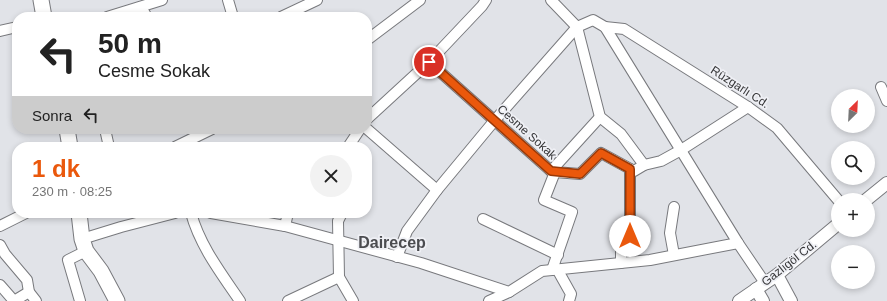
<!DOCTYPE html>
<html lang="tr">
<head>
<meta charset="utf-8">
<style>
  body { margin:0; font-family:Arial,sans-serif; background:#f2f2f2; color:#222; height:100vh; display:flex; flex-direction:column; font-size:15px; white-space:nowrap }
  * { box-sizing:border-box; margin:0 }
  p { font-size:13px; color:#767676 }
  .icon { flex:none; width:22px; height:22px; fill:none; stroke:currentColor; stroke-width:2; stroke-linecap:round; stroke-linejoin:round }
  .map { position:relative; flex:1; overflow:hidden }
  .side { position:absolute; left:12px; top:142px; width:360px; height:76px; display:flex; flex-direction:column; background:#fff; border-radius:16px; box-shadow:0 2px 6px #0003 }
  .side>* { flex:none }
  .top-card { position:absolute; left:12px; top:12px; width:360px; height:122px; border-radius:16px; box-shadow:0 2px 6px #0003; background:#fff; color:#222; overflow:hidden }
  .needle { width:26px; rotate:24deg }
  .buttons { position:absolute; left:831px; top:89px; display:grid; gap:8px }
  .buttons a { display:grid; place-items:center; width:44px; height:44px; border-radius:50%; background:#fff; box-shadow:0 2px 6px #0003; font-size:20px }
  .pin { position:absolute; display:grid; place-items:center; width:34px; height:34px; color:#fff; margin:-17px; border:2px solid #fff; border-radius:50%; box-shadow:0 1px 4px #0007 }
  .me { position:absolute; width:44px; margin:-22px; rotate:0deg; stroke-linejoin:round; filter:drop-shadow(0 0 3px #0008) }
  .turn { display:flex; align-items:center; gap:14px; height:84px; padding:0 20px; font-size:18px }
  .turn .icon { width:52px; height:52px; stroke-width:2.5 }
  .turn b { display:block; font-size:28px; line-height:34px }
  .then { display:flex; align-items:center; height:38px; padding:0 20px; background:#0003; gap:8px; font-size:15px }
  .round { display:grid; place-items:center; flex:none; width:42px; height:42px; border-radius:21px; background:#f2f2f2 }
  .summary { display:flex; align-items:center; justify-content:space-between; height:68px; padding:0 20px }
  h1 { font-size:24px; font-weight:700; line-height:30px; color:#ea580c }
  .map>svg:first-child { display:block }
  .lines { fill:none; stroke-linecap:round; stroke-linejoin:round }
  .minor-casing { stroke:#78797d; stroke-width:12 }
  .tertiary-casing { stroke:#78797d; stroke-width:14 }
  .primary-casing { stroke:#78797d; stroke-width:17 }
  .minor { stroke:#fff; stroke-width:10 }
  .tertiary { stroke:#fff; stroke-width:12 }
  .primary { stroke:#fff; stroke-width:15 }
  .route-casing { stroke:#983908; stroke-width:10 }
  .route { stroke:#ea580c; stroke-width:7 }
  .labels { text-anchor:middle; stroke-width:3.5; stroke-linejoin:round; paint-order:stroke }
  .street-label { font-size:12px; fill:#373739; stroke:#eff0f5 }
  .district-label { font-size:16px; font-weight:bold; fill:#4b4c50; stroke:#eff0f5 }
</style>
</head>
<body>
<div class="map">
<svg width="887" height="301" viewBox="0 0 887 301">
  <rect width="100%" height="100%" fill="#e1e3e8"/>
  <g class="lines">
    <g class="minor-casing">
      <g id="minor">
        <path d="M228,0L233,17"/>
        <path d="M551,0L577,27L600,117L621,134L644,165"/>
        <path d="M141,7L147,17"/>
        <path d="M107,17L162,0"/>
        <path d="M281,17L317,0"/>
        <path d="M605,27L624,29L748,107L777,128L838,200"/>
        <path d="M0,31L17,27"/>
        <path d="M367,40L420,0"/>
        <path d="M429,62L551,171L555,172L580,174L601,153L634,171L644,165L661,161L681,150L748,107"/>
        <path d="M881,87L887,101"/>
        <path d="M367,119L429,62L482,6L486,0"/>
        <path d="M105,129L109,147"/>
        <path d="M367,129L437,190"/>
        <path d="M175,147L212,129"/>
        <path d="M348,147L360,129"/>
        <path d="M551,171L600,117"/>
        <path d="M674,207L670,233L674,255"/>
        <path d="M191,213C200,246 221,273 240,301"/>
        <path d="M211,213L285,226L421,263L509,292L542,271L650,260L738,243"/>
        <path d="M342,213L338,221L339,277L353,301"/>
        <path d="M483,219L558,255"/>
        <path d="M0,226L26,213"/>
        <path d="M285,226L288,213"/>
        <path d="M82,239L121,227L175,213"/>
        <path d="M0,245L5,254L27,280L29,292L36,301"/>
        <path d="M397,257L407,231L437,190L495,120L577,27L593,20L605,27L738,243L765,283"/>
        <path d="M621,263V244L630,236V169"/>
        <path d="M557,269L571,294L569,301"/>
        <path d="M552,270L572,212L544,200L555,172"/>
        <path d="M0,285L14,301L29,292"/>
        <path d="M80,301L68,260L86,251"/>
        <path d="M288,301L339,277"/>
        <path d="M489,301L509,292"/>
      </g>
    </g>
    <g class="tertiary-casing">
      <g id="tertiary">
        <path d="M866,200L887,183"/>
        <path d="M777,275L791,301"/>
        <path d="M756,289L763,301"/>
        <path d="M739,301L777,275L838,224"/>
      </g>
    </g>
    <g class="primary-casing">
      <g id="primary">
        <path d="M41,0L44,17"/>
        <path d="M67,129L70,147"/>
        <path d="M79,213L82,239L86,251L101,271L117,301"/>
      </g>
    </g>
    <use href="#minor" class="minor"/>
    <use href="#tertiary" class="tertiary"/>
    <use href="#primary" class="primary"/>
  </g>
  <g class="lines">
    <g class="route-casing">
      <path id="route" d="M429,62L551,171L580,174L601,153L630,169V236"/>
    </g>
    <use href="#route" class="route"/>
  </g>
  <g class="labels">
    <g class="street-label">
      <text transform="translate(740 87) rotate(33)" y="4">Rüzgarlı Cd.</text>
      <text transform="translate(527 132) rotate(42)" y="4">Cesme Sokak</text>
      <text transform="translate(789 263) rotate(-38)" y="4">Gazlıgöl Cd.</text>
    </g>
    <g class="district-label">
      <text x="392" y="248">Dairecep</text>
    </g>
  </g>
</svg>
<div class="buttons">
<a><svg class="needle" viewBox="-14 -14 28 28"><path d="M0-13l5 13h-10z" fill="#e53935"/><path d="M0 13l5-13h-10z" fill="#767676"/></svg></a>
<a><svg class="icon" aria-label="search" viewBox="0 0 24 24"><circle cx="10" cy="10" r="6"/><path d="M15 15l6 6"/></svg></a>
<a>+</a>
<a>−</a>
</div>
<div class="pin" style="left:429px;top:62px;background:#d93025"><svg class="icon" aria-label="arrive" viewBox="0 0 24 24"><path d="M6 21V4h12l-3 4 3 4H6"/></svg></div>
<svg class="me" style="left:630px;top:236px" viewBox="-20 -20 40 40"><circle r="19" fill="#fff"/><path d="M0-13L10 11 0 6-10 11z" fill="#ea580c"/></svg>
<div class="top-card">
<div class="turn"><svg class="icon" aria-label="left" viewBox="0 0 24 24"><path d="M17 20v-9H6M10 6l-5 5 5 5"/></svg><div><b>50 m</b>Cesme Sokak</div></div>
<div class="then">Sonra<svg class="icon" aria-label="left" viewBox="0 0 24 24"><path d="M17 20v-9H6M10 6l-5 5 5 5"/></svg></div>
</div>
<section class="side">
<div class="summary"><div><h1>1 dk</h1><p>230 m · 08:25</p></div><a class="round"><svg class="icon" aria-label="close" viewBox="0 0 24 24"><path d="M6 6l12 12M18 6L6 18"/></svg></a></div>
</section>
</div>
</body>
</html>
